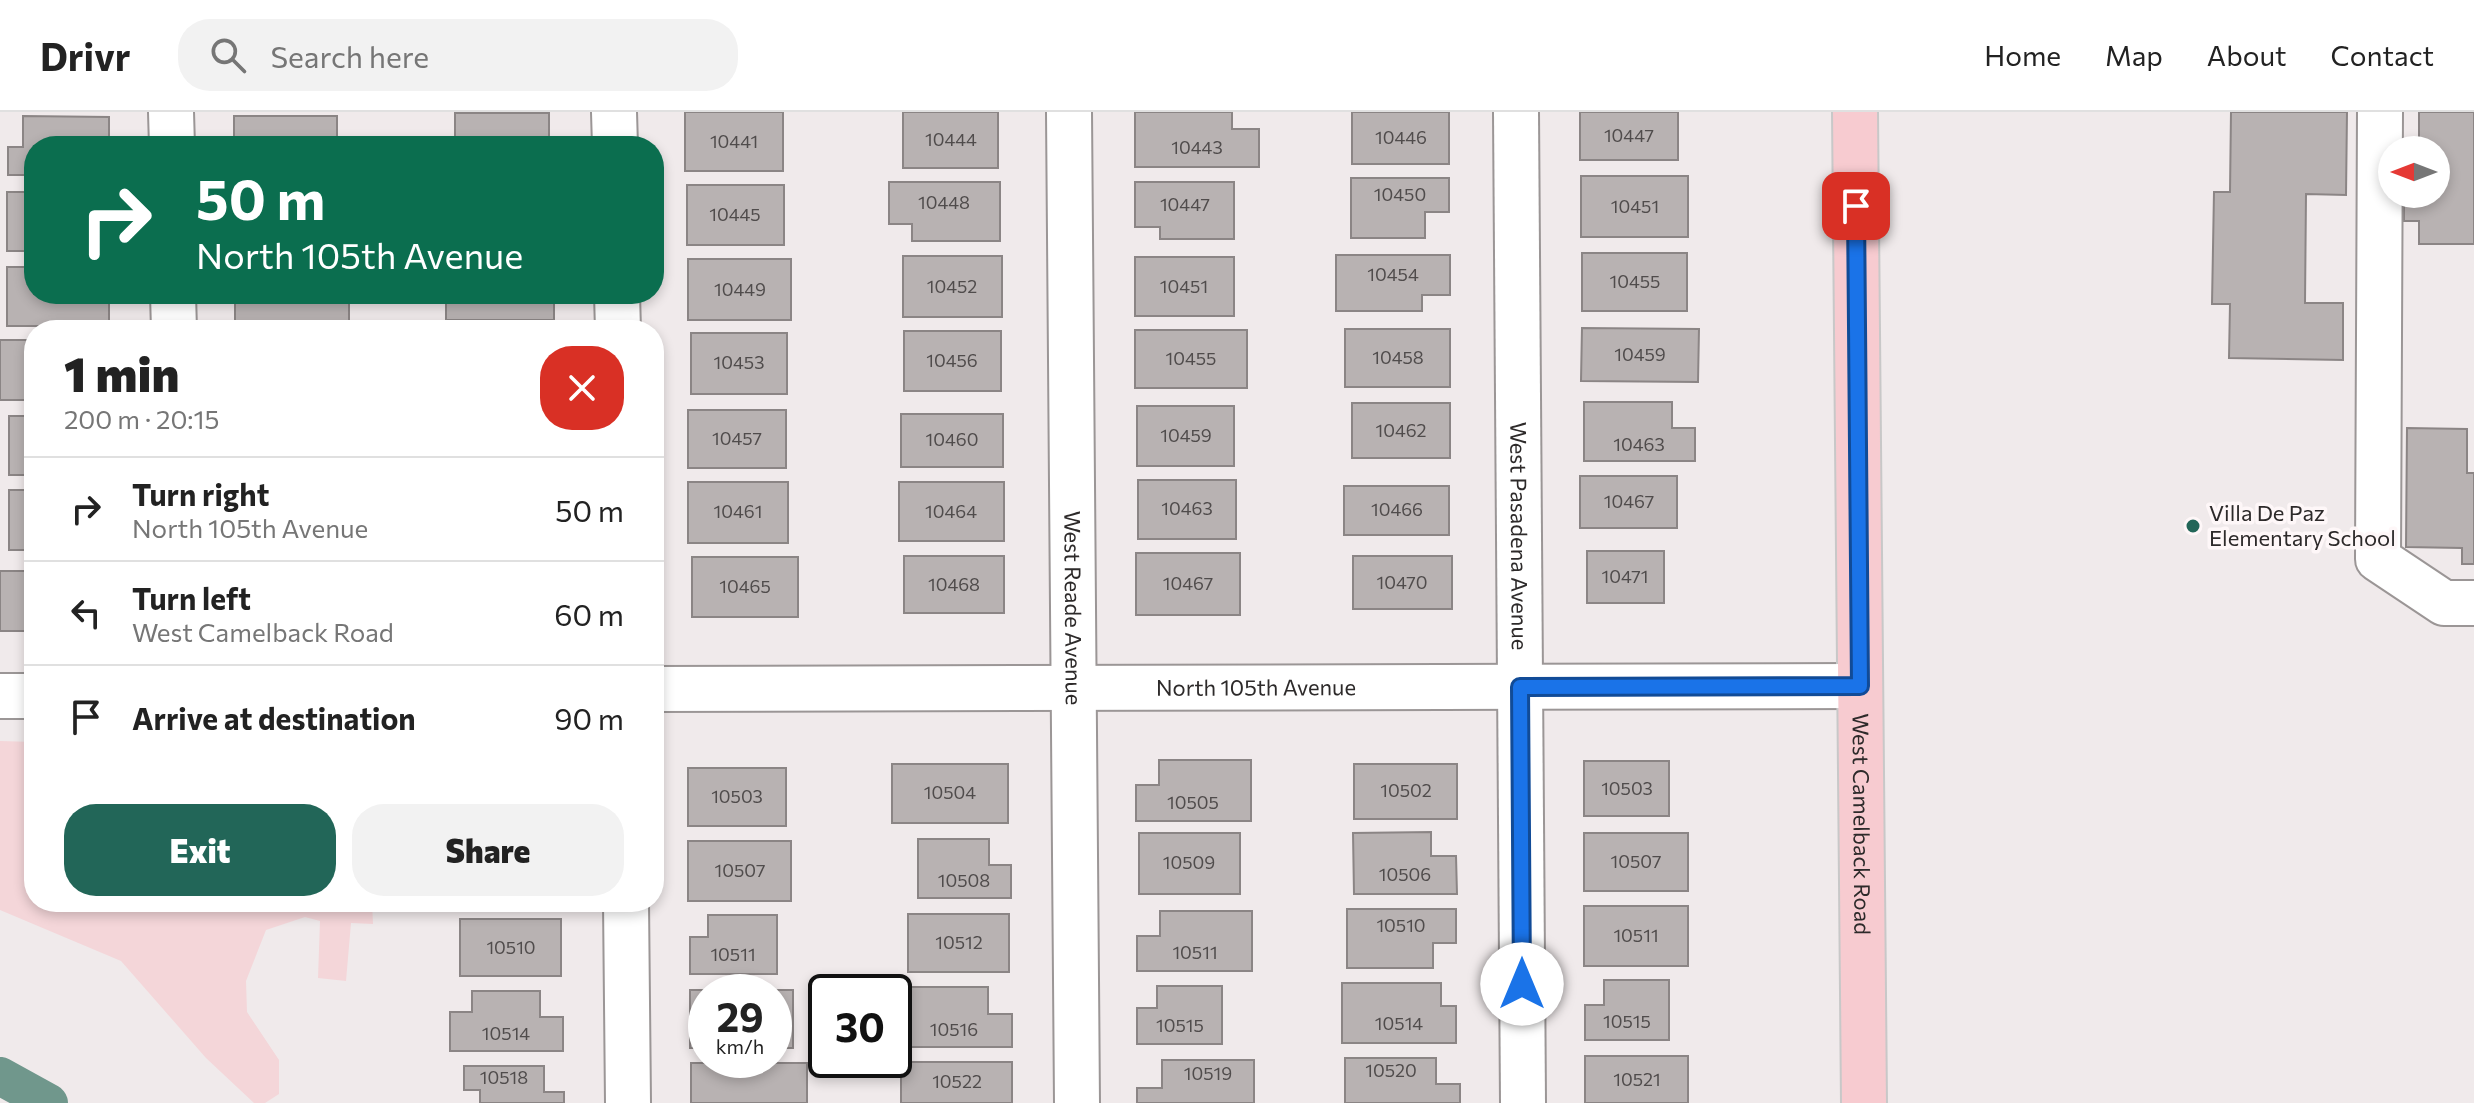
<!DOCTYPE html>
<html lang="en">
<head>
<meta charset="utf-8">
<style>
  body { margin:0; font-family:Commissioner,sans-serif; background:#f2f2f2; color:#222; height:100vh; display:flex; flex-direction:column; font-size:30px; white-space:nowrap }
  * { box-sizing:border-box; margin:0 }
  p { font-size:26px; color:#767676 }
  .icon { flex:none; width:44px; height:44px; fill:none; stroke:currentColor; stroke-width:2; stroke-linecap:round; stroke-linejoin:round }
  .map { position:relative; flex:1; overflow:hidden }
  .details { position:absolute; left:24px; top:208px; width:640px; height:592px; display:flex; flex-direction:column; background:#fff; border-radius:32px; box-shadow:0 4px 12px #0003 }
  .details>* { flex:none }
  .top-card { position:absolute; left:24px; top:24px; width:640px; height:168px; border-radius:32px; box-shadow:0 4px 12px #0003; background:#0b6e4f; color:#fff; overflow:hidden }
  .needle { width:52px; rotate:270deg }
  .tools { position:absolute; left:2378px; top:24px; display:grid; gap:16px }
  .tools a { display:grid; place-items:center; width:72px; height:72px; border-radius:50%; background:#fff; box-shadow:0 4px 12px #0003; font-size:40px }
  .speed { position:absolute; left:688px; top:862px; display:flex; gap:16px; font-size:40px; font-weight:700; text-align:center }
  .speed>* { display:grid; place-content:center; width:104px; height:104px; border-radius:50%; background:#fff; box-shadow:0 4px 12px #0003; line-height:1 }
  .speed small { font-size:20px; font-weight:400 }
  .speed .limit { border:4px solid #111; border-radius:12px; background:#fff; color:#111 }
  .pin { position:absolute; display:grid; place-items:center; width:68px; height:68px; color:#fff; margin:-34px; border-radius:16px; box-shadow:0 4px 12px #0006 }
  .me { position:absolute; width:88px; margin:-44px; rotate:0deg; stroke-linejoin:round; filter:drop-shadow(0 0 6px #0008) }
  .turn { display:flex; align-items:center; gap:28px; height:168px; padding:0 40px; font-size:36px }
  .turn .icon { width:104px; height:104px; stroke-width:2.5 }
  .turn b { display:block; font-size:56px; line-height:68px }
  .round { display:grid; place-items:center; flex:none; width:84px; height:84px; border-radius:32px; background:#f2f2f2 }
  .summary { display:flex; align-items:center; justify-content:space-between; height:136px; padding:0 40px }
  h1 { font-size:48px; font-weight:800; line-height:60px }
  .button { display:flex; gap:16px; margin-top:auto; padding:16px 40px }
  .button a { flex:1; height:92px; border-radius:32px; background:#226658; color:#fff; font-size:32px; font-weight:800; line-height:92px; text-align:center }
  .button a+a { background:#f2f2f2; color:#222 }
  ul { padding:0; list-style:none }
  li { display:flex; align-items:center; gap:24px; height:104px; padding:0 40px; border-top:2px solid #e0e0e0 }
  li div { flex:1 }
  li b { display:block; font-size:30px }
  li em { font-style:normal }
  header { display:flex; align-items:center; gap:48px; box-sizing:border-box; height:112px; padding:0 40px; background:#fff; border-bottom:2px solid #e0e0e0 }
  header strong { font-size:38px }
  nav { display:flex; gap:44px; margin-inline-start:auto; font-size:28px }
  .search { width:560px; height:72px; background:#f2f2f2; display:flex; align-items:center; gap:20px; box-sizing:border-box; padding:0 28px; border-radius:32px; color:#767676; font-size:30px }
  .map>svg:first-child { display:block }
  .green { fill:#f4d6d9 }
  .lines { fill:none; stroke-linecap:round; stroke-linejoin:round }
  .canal { stroke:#70978c; stroke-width:38 }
  .building { fill:#b8b2b2; stroke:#8b8585; stroke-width:2 }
  .minor-casing { stroke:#9b9696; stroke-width:48 }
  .major-casing { stroke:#c8c8c8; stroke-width:48 }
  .minor { stroke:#fff; stroke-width:44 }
  .major { stroke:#f7cbd0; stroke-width:44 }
  .route-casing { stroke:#114b97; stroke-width:20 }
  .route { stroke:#1a73e8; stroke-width:14 }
  .poi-dot { fill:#226658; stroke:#fef7f8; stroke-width:3 }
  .labels { text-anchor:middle; stroke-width:7; stroke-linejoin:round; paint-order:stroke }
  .number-label { font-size:18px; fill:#504c4c }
  .poi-label { font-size:22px; fill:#2d2a2a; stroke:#fef7f8; text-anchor:start }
  .street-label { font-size:22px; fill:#2d2a2a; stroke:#fef7f8 }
</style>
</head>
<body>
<header>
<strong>Drivr</strong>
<div class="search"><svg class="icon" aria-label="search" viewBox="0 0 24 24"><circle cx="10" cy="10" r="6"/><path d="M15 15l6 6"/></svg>Search here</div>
<nav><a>Home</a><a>Map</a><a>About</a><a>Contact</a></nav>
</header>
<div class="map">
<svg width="2474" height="991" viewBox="0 0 2474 991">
  <rect width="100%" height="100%" fill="#f0eaeb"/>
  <path class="green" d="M0,629L34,630V790H372L373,812L351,811L346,869L318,866L320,809L305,805L266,818L246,869L247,900L279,948V982L265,991H254L206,946L121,849L0,798Z"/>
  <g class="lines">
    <path class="canal" d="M0,964L49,991"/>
  </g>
  <g class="building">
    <rect x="685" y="0" width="98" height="59"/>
    <rect x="903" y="0" width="95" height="56"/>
    <path d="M1135,0H1232V17H1259V55H1135Z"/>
    <rect x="1352" y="0" width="97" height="52"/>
    <rect x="1580" y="0" width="98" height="48"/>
    <path d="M2231,0H2347L2346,83L2306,82L2305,191H2343V248L2229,246L2230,192H2212L2214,80H2230Z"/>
    <path d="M2419,0H2474V132H2419V109H2404V82H2436V38H2419Z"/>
    <rect x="455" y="1" width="94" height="33"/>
    <path d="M23,4L109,5V34H34V63H8V35H23Z"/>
    <rect x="234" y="4" width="103" height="30"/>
    <rect x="1581" y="64" width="107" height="61"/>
    <path d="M1351,66H1449V100H1425V126H1351Z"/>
    <path d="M889,70H1000V129H912V112H889Z"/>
    <path d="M1135,70H1234V127H1160V115H1135Z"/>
    <rect x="687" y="73" width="97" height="60"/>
    <rect x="7" y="80" width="27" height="59"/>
    <rect x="1582" y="141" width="105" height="58"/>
    <path d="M1336,143H1450V183H1422V199H1336Z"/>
    <rect x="903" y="144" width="99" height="61"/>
    <rect x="1135" y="145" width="99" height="59"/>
    <rect x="688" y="147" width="103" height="61"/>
    <path d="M7,155H34V182H109V214H7Z"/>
    <path d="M349,182V211H235V183Z"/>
    <rect x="446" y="182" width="108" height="26"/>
    <path d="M1582,216L1699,217L1698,270L1581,269Z"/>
    <rect x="1345" y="217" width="105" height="58"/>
    <rect x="1135" y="218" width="112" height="58"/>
    <rect x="904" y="219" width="97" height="60"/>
    <rect x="691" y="221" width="96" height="61"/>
    <rect x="0" y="228" width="34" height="60"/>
    <path d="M1584,290H1672V316H1695V349H1584Z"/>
    <rect x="1352" y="291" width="98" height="55"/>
    <rect x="1137" y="294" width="97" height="60"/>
    <rect x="688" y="298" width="98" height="58"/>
    <rect x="901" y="302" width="102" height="53"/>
    <rect x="9" y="304" width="25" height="59"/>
    <path d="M2407,316L2467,317V361H2474V452H2462V436L2406,435Z"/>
    <rect x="1580" y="364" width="97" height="52"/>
    <rect x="1138" y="368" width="98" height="59"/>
    <rect x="688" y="370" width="100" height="61"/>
    <rect x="899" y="370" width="105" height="59"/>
    <rect x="1344" y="374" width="105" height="49"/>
    <rect x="9" y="378" width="25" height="60"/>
    <rect x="1587" y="439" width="77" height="52"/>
    <rect x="1136" y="441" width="104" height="62"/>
    <rect x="904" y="444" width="100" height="57"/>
    <rect x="1353" y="444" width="99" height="53"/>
    <rect x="692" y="445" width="106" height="60"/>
    <rect x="0" y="459" width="34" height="60"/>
    <path d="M1159,648H1251V709H1136V673H1159Z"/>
    <rect x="1584" y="649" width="85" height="55"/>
    <rect x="892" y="652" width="116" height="59"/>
    <rect x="1354" y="652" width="103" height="55"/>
    <rect x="688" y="656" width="98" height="58"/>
    <path d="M1431,720V744H1456L1457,782H1354L1353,721Z"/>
    <rect x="1139" y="721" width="101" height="61"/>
    <rect x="1584" y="721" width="104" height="58"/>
    <path d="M918,727H989V753H1011V786H918Z"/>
    <rect x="688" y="729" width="103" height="60"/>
    <rect x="1584" y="794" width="104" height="60"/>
    <path d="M1347,797H1456V831H1433V856H1347Z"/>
    <path d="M1160,799H1252V859H1137V824H1160Z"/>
    <rect x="908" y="802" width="101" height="58"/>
    <path d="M708,803H777V862H690V825H708Z"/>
    <rect x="460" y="807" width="101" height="57"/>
    <path d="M1604,868H1669V928H1585V893H1604Z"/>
    <path d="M1342,871H1441V894H1456V931H1342Z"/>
    <path d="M1157,874H1222V932H1137V896H1157Z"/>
    <path d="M896,875H988V902H1012V935H896Z"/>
    <path d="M690,878H793V936H774V880H706V936H690Z"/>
    <path d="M472,879H540V905H563V939H450V900H472Z"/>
    <rect x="1585" y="944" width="103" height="47"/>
    <path d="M1345,946H1436V972H1460V991H1345Z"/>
    <path d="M1162,948H1254V991H1137V976H1162Z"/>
    <rect x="901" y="950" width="111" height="41"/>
    <rect x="691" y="951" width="116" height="40"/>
    <path d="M464,954H544V980H564V991H480V978H464Z"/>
  </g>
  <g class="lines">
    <g class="minor-casing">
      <g id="minor">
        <path d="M171,0L172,34"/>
        <path d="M614,0L615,34"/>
        <path id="s1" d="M1069,0L1077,991"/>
        <path id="s2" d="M1516,0L1523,991"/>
        <path d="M2380,0L2378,447L2444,491H2474"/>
        <path d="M173,182L174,218"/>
        <path d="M617,182L618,218"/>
        <path id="s3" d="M654,577L1860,574"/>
        <path d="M0,584H34"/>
        <path d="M626,790L628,991"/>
      </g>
    </g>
    <g class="major-casing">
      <g id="major">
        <path id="s4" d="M1855,0L1864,991"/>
      </g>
    </g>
    <use href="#minor" class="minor"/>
    <use href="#major" class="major"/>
  </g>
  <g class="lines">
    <g class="route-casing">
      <path id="route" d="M1522,872L1520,575L1860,574L1856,94"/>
    </g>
    <use href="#route" class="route"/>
  </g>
  <circle class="poi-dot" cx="2193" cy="414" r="8"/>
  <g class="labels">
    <g class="number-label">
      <text x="1629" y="30">10447</text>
      <text x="1401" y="32">10446</text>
      <text x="951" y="34">10444</text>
      <text x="734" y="36">10441</text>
      <text x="1197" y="42">10443</text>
      <text x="1400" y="89">10450</text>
      <text x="944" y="97">10448</text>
      <text x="1185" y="99">10447</text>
      <text x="1635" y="101">10451</text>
      <text x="735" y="109">10445</text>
      <text x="1393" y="169">10454</text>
      <text x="1635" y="176">10455</text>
      <text x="952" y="181">10452</text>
      <text x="1184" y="181">10451</text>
      <text x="740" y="184">10449</text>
      <text x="1640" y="249">10459</text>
      <text x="1398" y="252">10458</text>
      <text x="1191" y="253">10455</text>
      <text x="952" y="255">10456</text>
      <text x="739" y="257">10453</text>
      <text x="1401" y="325">10462</text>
      <text x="1186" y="330">10459</text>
      <text x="737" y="333">10457</text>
      <text x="952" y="334">10460</text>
      <text x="1639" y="339">10463</text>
      <text x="1629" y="396">10467</text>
      <text x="1187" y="403">10463</text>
      <text x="1397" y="404">10466</text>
      <text x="738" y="406">10461</text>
      <text x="951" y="406">10464</text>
      <text x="1625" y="471">10471</text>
      <text x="1402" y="477">10470</text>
      <text x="1188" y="478">10467</text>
      <text x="954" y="479">10468</text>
      <text x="745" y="481">10465</text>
      <text x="1627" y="683">10503</text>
      <text x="1406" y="685">10502</text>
      <text x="950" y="687">10504</text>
      <text x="737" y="691">10503</text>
      <text x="1193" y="697">10505</text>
      <text x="1636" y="756">10507</text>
      <text x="1189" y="757">10509</text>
      <text x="740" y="765">10507</text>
      <text x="1405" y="769">10506</text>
      <text x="964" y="775">10508</text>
      <text x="1401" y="820">10510</text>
      <text x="1636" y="830">10511</text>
      <text x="959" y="837">10512</text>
      <text x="511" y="842">10510</text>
      <text x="1195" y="847">10511</text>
      <text x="733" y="849">10511</text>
      <text x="1627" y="916">10515</text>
      <text x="1399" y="918">10514</text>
      <text x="1180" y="920">10515</text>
      <text x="954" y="924">10516</text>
      <text x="506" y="928">10514</text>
      <text x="1391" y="965">10520</text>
      <text x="1208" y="968">10519</text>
      <text x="504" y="972">10518</text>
      <text x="1637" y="974">10521</text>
      <text x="957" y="976">10522</text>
    </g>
    <g class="poi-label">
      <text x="2209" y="409">Villa De Paz<tspan x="2209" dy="25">Elementary School</tspan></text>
    </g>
    <g class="street-label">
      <text dy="8" stroke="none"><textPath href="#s2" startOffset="424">West Pasadena Avenue</textPath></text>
      <text dy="8" stroke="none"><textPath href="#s1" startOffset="496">West Reade Avenue</textPath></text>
      <text dy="8" stroke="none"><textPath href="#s3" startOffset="602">North 105th Avenue</textPath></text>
      <text dy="8" stroke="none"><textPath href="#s4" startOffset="712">West Camelback Road</textPath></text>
    </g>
  </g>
</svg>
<div class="tools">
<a><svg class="needle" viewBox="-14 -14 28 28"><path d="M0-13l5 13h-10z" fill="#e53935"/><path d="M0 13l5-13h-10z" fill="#767676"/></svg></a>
</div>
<div class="speed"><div>29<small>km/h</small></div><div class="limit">30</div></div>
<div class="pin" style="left:1856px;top:94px;background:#d93025"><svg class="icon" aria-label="arrive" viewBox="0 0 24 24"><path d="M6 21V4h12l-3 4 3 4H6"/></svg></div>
<svg class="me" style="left:1522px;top:872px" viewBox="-20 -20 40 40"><circle r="19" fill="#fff"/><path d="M0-13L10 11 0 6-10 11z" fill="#1a73e8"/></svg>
<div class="top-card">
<div class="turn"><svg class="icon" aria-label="right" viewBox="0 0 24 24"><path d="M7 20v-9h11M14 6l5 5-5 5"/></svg><div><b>50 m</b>North 105th Avenue</div></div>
</div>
<section class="details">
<div class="summary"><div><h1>1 min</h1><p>200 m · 20:15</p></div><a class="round" style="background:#d93025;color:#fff"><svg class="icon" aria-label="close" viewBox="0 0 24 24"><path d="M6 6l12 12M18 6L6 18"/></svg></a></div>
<ul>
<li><svg class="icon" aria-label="right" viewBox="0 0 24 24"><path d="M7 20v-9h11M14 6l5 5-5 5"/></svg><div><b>Turn right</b><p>North 105th Avenue</p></div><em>50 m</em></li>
<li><svg class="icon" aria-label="left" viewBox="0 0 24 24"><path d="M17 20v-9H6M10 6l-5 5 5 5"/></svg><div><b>Turn left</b><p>West Camelback Road</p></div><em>60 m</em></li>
<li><svg class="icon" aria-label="arrive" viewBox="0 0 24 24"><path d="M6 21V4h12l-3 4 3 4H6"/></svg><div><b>Arrive at destination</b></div><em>90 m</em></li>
</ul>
<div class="button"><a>Exit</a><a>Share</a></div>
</section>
</div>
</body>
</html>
